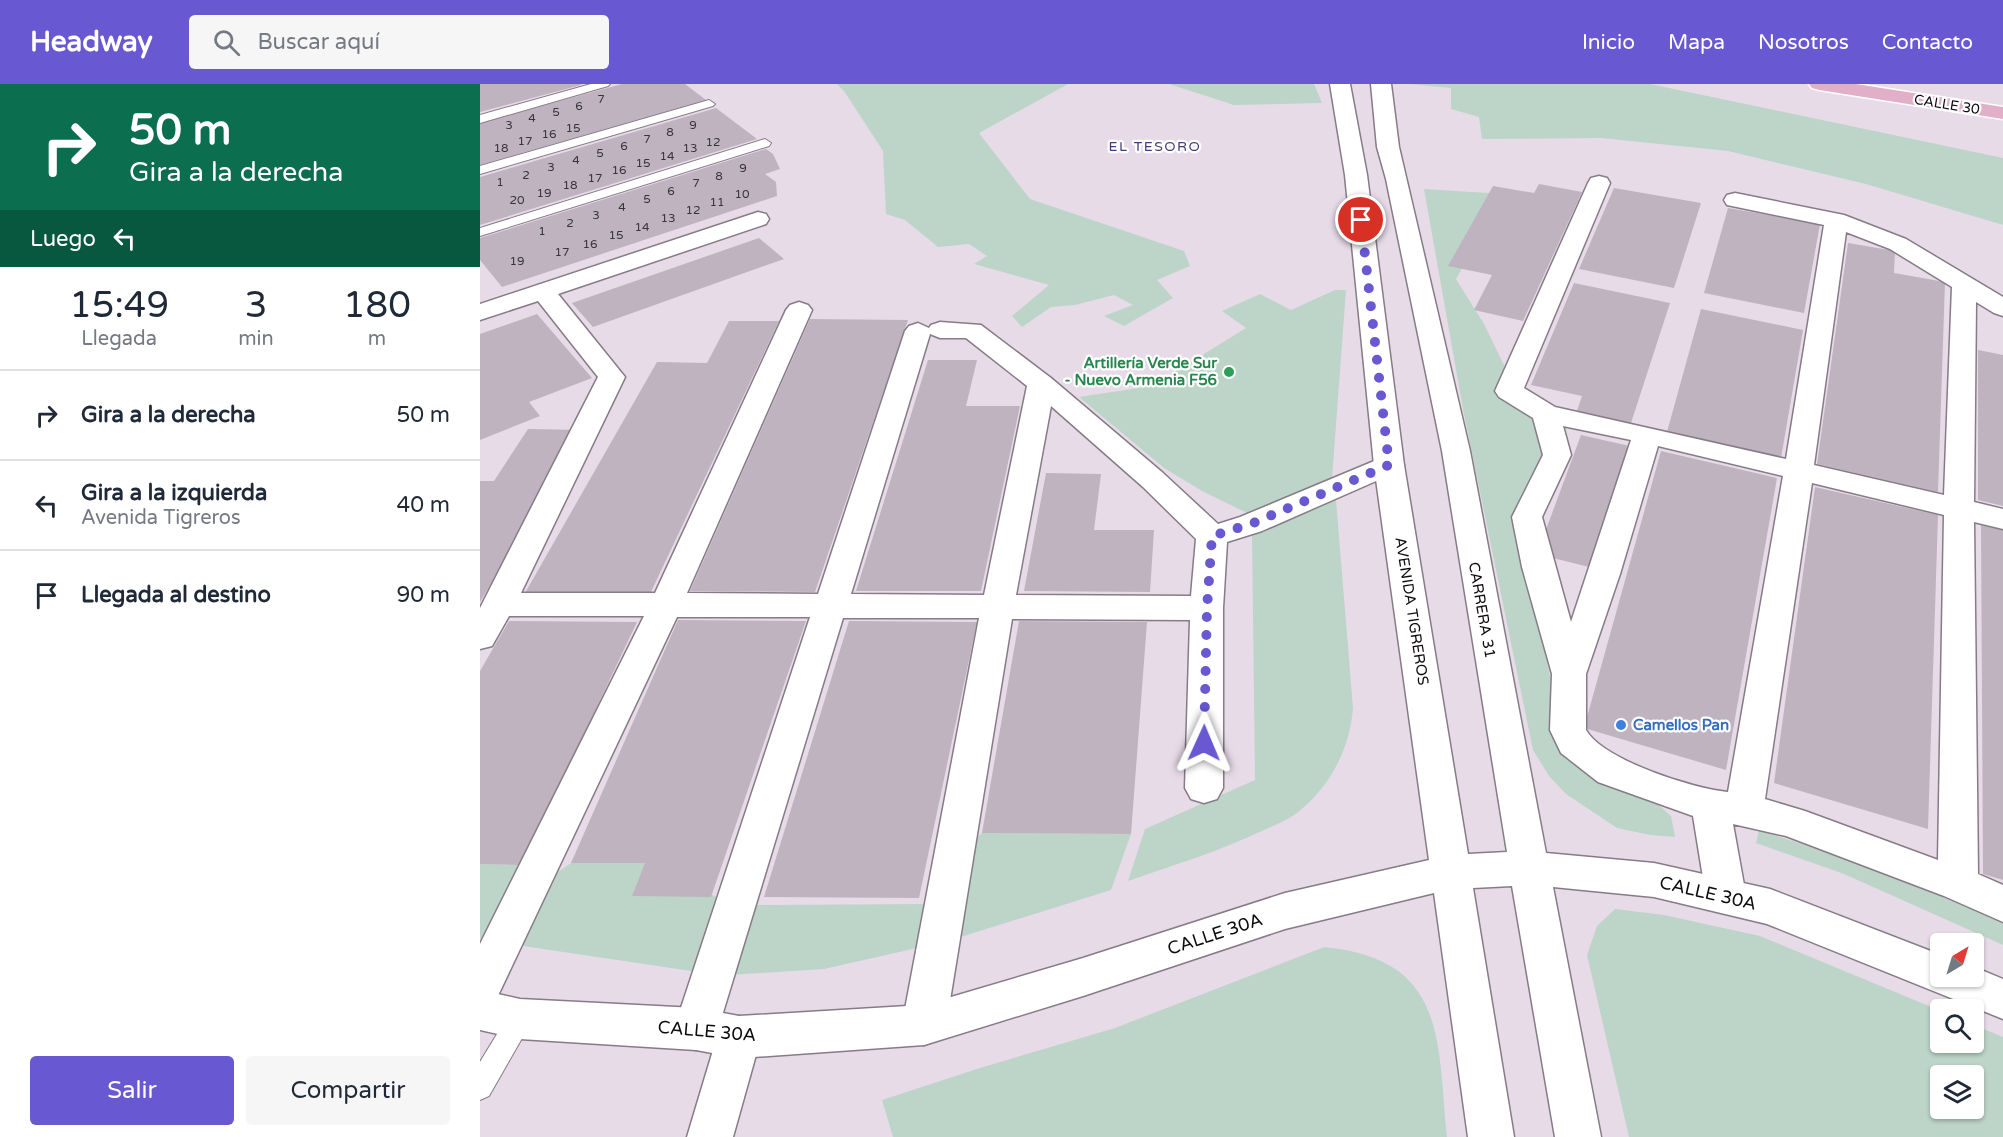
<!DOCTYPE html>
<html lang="es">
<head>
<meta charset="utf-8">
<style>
  body { margin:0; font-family:"Varela Round",sans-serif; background:#f6f6f7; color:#1f2937; height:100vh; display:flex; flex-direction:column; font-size:22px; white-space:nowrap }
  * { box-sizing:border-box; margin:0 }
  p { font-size:20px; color:#747a83 }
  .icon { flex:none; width:33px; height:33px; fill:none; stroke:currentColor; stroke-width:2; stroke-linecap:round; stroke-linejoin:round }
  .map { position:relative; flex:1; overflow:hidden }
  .side { display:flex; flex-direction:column; background:#fff; width:480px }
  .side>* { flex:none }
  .guide { background:#0b6e4f; color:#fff; overflow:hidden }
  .needle { width:39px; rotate:38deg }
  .controls { position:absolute; left:1450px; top:849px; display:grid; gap:12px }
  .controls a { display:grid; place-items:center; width:54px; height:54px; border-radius:6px; background:#fff; box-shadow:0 2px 4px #0004; font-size:30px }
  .pin { position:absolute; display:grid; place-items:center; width:51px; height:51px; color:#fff; margin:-26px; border:3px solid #fff; border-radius:50%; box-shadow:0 2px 6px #0007 }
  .me { position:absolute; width:66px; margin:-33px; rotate:1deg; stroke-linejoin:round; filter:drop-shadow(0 0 4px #0008) }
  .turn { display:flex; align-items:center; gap:21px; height:126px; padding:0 30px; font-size:27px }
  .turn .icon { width:78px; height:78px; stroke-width:2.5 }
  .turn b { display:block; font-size:42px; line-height:51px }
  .then { display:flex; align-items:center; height:57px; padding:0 30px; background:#0003; gap:12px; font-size:22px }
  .eta { display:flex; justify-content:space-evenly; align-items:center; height:102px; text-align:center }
  .eta b { font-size:36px; font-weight:600; line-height:42px }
  .action { display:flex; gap:12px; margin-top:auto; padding:12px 30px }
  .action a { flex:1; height:69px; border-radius:6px; background:#6858d1; color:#fff; font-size:24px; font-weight:600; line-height:69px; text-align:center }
  .action a+a { background:#f6f6f7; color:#1f2937 }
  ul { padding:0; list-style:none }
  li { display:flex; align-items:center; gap:18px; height:90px; padding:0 30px; border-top:2px solid #e0e1e3 }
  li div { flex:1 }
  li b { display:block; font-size:22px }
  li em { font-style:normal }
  header { display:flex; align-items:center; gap:36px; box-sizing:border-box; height:84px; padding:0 30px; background:#6858d1; color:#fff }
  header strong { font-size:28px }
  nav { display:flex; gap:33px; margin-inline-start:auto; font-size:21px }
  .search { width:420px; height:54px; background:#f6f6f7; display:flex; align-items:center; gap:15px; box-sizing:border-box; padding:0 21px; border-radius:6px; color:#747a83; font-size:22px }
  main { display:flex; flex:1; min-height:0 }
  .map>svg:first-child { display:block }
  .green { fill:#bcd5c8; fill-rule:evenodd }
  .building { fill:#bfb3c0 }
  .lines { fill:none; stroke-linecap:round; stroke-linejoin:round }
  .lane-casing { stroke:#867b87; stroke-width:2 }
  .street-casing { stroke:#867b87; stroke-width:3 }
  .secondary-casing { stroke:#867b87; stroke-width:3 }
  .primary-casing { stroke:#fff; stroke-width:3 }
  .lane { fill:#fff; fill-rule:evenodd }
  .street { fill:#fff; fill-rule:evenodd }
  .secondary { fill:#fff; fill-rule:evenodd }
  .primary { fill:#e1b0c8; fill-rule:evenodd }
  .route { stroke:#6858d1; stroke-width:10; stroke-dasharray:0 18 }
  .leisure-dot { fill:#2e9e5b; stroke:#fff; stroke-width:2 }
  .shop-dot { fill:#3f7fe0; stroke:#fff; stroke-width:2 }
  .labels { text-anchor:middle; stroke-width:4.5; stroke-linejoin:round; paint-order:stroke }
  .number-label { font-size:12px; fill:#3a343a }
  .far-street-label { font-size:14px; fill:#0e0a0e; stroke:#fff }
  .far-neighbourhood-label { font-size:14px; letter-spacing:1.5px; fill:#413c78; stroke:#fff }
  .leisure-label { font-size:15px; font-weight:bold; fill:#27864d; stroke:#fff; text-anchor:end }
  .street-label { font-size:15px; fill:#0e0a0e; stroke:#fff }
  .shop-label { font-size:15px; font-weight:bold; fill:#366cbe; stroke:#fff; text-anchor:start }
  .near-street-label { font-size:18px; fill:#0e0a0e; stroke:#fff }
</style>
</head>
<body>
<header>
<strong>Headway</strong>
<div class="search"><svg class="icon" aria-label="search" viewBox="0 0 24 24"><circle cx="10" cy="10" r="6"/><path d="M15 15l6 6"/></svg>Buscar aquí</div>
<nav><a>Inicio</a><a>Mapa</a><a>Nosotros</a><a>Contacto</a></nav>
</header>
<main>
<section class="side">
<div class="guide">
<div class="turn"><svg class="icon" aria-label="right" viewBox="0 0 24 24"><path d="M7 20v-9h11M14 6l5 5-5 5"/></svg><div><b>50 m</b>Gira a la derecha</div></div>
<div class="then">Luego<svg class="icon" aria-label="left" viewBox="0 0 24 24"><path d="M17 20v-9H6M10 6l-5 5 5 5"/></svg></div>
</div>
<div class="eta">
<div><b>15:49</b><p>Llegada</p></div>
<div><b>3</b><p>min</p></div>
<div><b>180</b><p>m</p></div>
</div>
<ul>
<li><svg class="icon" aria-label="right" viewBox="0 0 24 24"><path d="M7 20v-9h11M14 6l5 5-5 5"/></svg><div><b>Gira a la derecha</b></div><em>50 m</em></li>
<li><svg class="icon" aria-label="left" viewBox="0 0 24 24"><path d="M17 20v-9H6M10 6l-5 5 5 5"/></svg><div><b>Gira a la izquierda</b><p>Avenida Tigreros</p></div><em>40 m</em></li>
<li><svg class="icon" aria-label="arrive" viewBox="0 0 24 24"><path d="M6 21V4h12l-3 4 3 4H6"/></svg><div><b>Llegada al destino</b></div><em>90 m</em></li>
</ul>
<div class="action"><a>Salir</a><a>Compartir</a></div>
</section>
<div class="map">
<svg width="1523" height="1053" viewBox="0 0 1523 1053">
  <rect width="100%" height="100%" fill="#e7dbe8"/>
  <g class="green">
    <path d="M357,0H588L499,49L550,115L704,167L710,182L677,196L693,214L644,242L624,232L653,221L634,211L595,221L571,223L542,243L532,232L569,201L494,180L507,172L489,160L458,163L425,136L406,130L403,67L364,7Z"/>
    <path d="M689,0H834L842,19L754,21Z"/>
    <path d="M930,0H1170L1523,74V141L1386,100L1248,67L1121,54L1002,55L999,33L971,25V4Z"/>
    <path d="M944,105L1024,110L976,195L1004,240L1040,314L1061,340L1065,384L1055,427L1058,535L1078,631L1191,732L1195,753L1170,751L1137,744L1086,710L1069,692L1053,666L983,325Z"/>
    <path d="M855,206H866L852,395L769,430L722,407L684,384L599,313L672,302L766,244L742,227L780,210L811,226Z"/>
    <path d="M856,416L873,624C870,665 850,703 817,729C808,736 795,741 784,746C740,767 694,781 648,797L665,745L775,696L772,449Z"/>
    <path d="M1279,746L1371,776L1523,837V861L1364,790L1276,759Z"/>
    <path d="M502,749L651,750L631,806L468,857L487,763Z"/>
    <path d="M91,779H165L245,817L218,888L43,862L78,788Z"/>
    <path d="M0,780L42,781L16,858L0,854Z"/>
    <path d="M449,820L437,864L344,885L249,891L271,821Z"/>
    <path d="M1135,825L1184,831L1280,852L1461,927V958H1494V941L1523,953V1053H1149L1107,871L1117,842ZM1461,992H1494V1024H1461Z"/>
    <path d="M844,863C967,875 957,955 967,1053H413L402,1016L500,984L635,944Z"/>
  </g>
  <g class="building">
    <path d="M0,0H101V1L0,28Z"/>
    <path d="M142,0H205L226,16L0,81V39Z"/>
    <path d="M236,24L277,55L0,141V93Z"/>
    <path d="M286,65L293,70L300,85L285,90L296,98L297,112L22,203L0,176V154Z"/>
    <path d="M1059,100L1102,108L1043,237L994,226L1012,191L968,182L1013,102L1054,109Z"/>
    <path d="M1134,104L1221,119L1194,204L1099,185Z"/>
    <path d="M1248,124L1340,140L1324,229L1224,209Z"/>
    <path d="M279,154L304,175L113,243L92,219Z"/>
    <path d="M1368,159L1415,167L1414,189L1465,198L1458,408L1337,380Z"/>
    <path d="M1094,199L1190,219L1151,339L1097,327L1102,312L1051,301Z"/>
    <path d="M1221,225L1323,246L1301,374L1187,348Z"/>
    <path d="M57,230L112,294L49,318L60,332L0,356V250Z"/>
    <path d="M330,235L428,236L335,508L210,507Z"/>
    <path d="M249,237H299L170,510L45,509L177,278L227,279Z"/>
    <path d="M1498,266L1523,271V422L1498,416Z"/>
    <path d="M448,276H497L486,322H540L501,507H376Z"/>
    <path d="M48,345L103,346L0,518V397H14Z"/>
    <path d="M1101,351L1154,363L1117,485L1057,470Z"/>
    <path d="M1181,367L1297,394L1246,686L1104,644Z"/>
    <path d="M566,389L621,390L614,446H674L670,508L544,507Z"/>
    <path d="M1335,403L1458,431L1448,745L1294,699Z"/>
    <path d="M1501,441L1523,446V796L1503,790Z"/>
    <path d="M198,536L326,537L231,813L152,812L165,779H91Z"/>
    <path d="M29,537L157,538L42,781L0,780V587Z"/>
    <path d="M369,537L497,538L439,814L284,813Z"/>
    <path d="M539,537L667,538L651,750L502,749Z"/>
  </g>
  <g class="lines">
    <g class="lane-casing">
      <g id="lane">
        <path d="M111,0H130L128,2L0,39V31Z"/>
        <path d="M229,16L235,20L233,22L0,90V82Z"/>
        <path d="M285,55L291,59L289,62L0,152V144Z"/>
        <path d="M40,923L49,927L53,935L9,1012L0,1016V978L31,927Z"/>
      </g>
    </g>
    <g class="street-casing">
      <g id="street">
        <path d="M1119,92L1127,94L1130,99L1044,304L1075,323L1306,375L1344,141L1247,121L1244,116L1247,111L1255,109L1364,131L1426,155L1523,213V232L1514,229L1496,218L1494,418L1523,425V445L1494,438L1498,790L1523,801V838L1464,812L1306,752L1253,740L1266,812L1260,824L1246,829L1232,824L1226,812L1213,732L1118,698L1081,669L1070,646L1072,590L1042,483L1032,433L1063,371L1053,334L1019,313L1015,307L1108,99L1111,94ZM1366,148L1410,165L1472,203L1464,411L1334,381ZM1083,342L1151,356L1091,538L1062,433L1091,371ZM1178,362L1303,392L1248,708C1214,705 1123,676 1106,646V590L1140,490ZM1332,399L1464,431L1458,776L1325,727L1285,715Z"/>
        <path d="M278,128L286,130L289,135L286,140L78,210L145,293L41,509H175L306,226L310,221L319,218L328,221L332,226L207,509L338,510L425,247L429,242L438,239L449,244L451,241L460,238L501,241L571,294L683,389L738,440L760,433L899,375L909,372L919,375L924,381L919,387L782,447L747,458L743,524V704L737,715L724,719L711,715L705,704L710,536L532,535L466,941L459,955L444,961L429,955L422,941L499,534H363L238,945L231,960L216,966L201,960L194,945L330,533H197L15,918L0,924V860L164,532H29L12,562L0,565V524L118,293L58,217L0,236V220ZM450,250L460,254H486L547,302L504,511L371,510ZM571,322L663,403L716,455L711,512L536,511Z"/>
        <path d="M259,932L275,938L281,953L253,1053H207L237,953L243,938Z"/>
      </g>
    </g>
    <g class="secondary-casing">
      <path id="secondary" d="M850,0H870L887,91L924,381L988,770L1027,768L962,367L906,95L897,63L891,0H911L919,63L990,367L1066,769L1174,779L1290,805L1461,871V892H1494V883L1523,895V935L1287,840L1174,813L1073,803L1121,1053H1075L1032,802L993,804L1034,1053H988L954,809L805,845L603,912L444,961L259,974L216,966L40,955L0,946V906L40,915L216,924L259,932L444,921L603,874L805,809L949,776L894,381L865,91Z"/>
    </g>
    <g class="primary-casing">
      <path id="primary" d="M1329,0H1376L1523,23V35L1339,6L1332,4Z"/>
    </g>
    <use href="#lane" class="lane"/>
    <use href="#street" class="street"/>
    <use href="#secondary" class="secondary"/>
    <use href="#primary" class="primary"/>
  </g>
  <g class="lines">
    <path class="route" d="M724,659L727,524L732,452L771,440L909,381L881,136"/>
  </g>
  <circle class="leisure-dot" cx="749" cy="288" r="6"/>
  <circle class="shop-dot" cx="1141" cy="641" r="6"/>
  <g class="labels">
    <g class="number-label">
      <text x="121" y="19">7</text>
      <text x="99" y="26">6</text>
      <text x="76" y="32">5</text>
      <text x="52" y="38">4</text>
      <text x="29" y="45">3</text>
      <text x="213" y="45">9</text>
      <text x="93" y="48">15</text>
      <text x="190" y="52">8</text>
      <text x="69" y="54">16</text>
      <text x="167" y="59">7</text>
      <text x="45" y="61">17</text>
      <text x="233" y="62">12</text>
      <text x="144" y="66">6</text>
      <text x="21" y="68">18</text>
      <text x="210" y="68">13</text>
      <text x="120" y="73">5</text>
      <text x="187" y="76">14</text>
      <text x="96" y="80">4</text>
      <text x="163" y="83">15</text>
      <text x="71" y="87">3</text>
      <text x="263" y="88">9</text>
      <text x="139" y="90">16</text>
      <text x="46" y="95">2</text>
      <text x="239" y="96">8</text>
      <text x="115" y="98">17</text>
      <text x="20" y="102">1</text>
      <text x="216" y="103">7</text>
      <text x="90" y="105">18</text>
      <text x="191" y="111">6</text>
      <text x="64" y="113">19</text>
      <text x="262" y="114">10</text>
      <text x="167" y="119">5</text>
      <text x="37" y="120">20</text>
      <text x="237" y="122">11</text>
      <text x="142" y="127">4</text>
      <text x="213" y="130">12</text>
      <text x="116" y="135">3</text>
      <text x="188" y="138">13</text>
      <text x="90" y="143">2</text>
      <text x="162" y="147">14</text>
      <text x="62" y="151">1</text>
      <text x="136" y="155">15</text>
      <text x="110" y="164">16</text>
      <text x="82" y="172">17</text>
      <text x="37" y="181">19</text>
    </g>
    <g class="far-street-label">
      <text transform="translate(1467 20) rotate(9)" y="5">CALLE 30</text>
    </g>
    <g class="far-neighbourhood-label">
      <text x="675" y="67">EL TESORO</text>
    </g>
    <g class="leisure-label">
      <text x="737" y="284">Artillería Verde Sur<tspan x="737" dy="17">- Nuevo Armenia F56</tspan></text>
    </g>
    <g class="street-label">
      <text transform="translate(1002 526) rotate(80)" y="5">CARRERA 31</text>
      <text transform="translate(932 527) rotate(81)" y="5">AVENIDA TIGREROS</text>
    </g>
    <g class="shop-label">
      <text x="1153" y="646">Camellos Pan</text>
    </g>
    <g class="near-street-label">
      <text transform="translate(1228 809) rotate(13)" y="6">CALLE 30A</text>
      <text transform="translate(735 850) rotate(-18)" y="6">CALLE 30A</text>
      <text transform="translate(227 947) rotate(5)" y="6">CALLE 30A</text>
    </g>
  </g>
</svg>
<div class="controls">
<a><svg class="needle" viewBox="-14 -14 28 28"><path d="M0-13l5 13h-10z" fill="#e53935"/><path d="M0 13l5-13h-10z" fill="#747a83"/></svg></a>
<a><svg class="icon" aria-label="search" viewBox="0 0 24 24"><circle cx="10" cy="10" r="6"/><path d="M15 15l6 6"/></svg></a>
<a><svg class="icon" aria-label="layers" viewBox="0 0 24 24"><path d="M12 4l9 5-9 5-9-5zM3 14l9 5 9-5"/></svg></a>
</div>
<div class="pin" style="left:881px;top:136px;background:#d93025"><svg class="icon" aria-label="arrive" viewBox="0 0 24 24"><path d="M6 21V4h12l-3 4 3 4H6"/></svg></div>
<svg class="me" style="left:724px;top:659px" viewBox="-20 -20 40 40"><path d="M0-17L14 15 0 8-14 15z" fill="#6858d1" stroke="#fff" stroke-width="4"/></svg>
</div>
</main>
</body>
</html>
